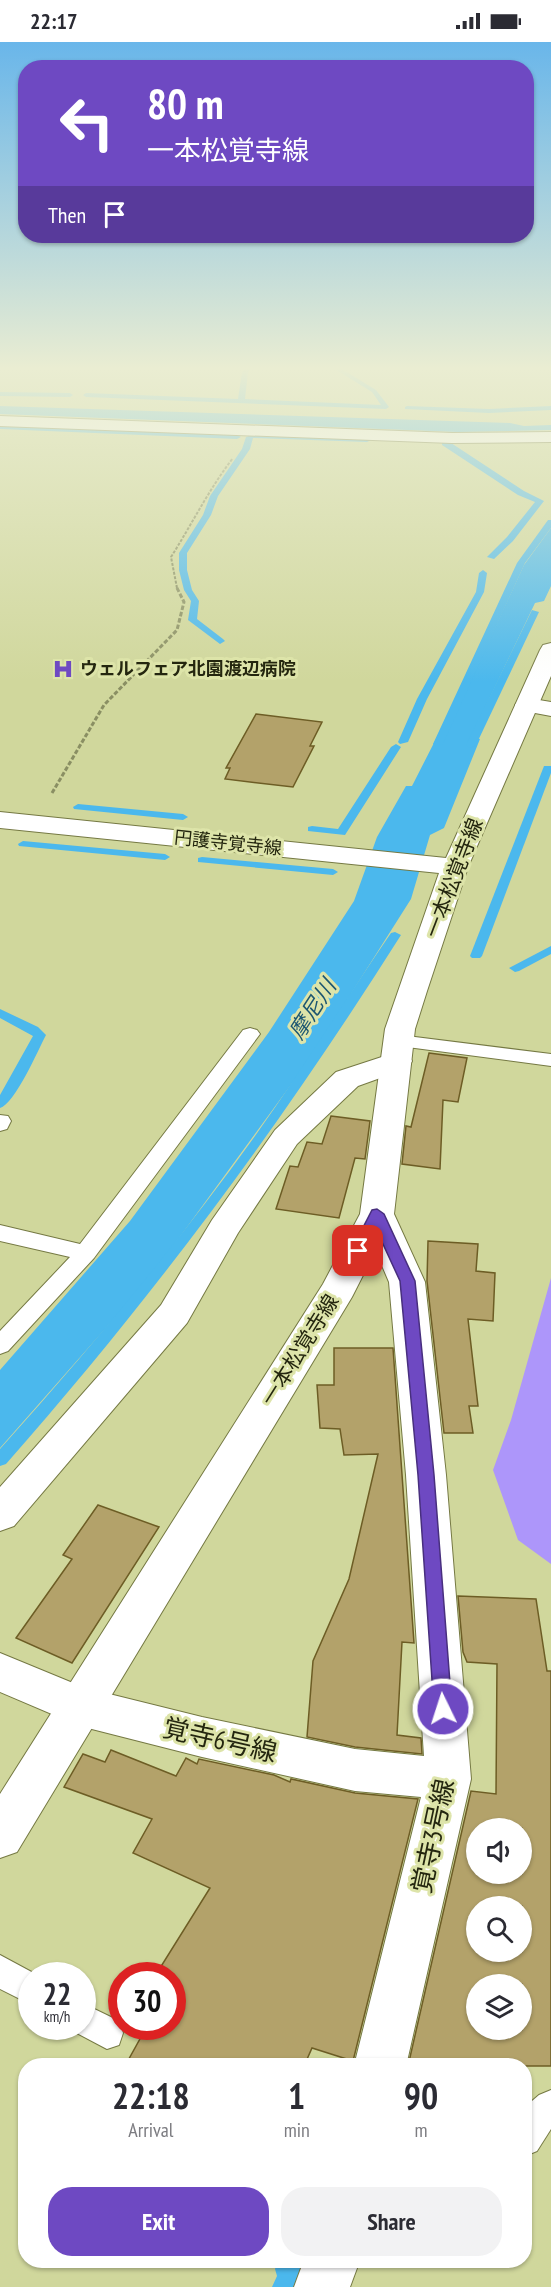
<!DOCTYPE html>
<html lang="en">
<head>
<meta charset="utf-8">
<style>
  body { margin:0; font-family:"PT Sans Narrow","Noto Sans JP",sans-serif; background:#f2f2f3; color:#2b2b33; height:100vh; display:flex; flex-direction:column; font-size:22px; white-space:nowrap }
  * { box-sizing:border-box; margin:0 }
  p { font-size:20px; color:#7c7c81 }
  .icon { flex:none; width:33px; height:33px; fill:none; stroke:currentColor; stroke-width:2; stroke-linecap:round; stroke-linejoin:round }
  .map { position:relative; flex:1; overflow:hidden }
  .details { position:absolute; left:18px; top:2016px; width:514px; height:210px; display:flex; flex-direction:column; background:#fff; border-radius:24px; box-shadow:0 2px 4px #0004 }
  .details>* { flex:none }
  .hud { position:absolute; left:18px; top:18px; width:516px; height:183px; border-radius:24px; box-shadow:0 2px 4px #0004; background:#6e49c2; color:#fff; overflow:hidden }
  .tools { position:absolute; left:466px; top:1776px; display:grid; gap:12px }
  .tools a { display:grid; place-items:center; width:66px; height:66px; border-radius:50%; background:#fff; box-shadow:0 2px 4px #0004; font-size:30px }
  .speed { position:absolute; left:18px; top:1920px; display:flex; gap:12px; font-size:30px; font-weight:700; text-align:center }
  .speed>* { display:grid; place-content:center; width:78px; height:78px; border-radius:50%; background:#fff; box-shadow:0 2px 4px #0004; line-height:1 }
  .speed small { font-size:15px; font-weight:400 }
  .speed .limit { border:9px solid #d22; background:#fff; color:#111 }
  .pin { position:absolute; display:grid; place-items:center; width:51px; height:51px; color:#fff; margin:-26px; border-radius:12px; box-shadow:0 3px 9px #0006 }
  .me { position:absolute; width:66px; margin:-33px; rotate:356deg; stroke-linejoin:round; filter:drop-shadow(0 0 4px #0008) }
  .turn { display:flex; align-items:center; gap:21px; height:126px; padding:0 30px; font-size:27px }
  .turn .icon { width:78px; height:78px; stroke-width:2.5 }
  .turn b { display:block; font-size:42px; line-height:51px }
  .then { display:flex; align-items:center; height:57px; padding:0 30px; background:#0003; gap:12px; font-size:22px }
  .eta { display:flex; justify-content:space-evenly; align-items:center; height:102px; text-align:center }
  .eta b { font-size:36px; font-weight:700; line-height:42px }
  .cta { display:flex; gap:12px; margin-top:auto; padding:12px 30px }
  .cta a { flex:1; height:69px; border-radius:24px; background:#6e49c2; color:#fff; font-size:24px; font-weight:700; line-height:69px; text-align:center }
  .cta a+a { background:#f2f2f3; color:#2b2b33 }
  .status { display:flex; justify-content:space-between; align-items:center; height:42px; padding:0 30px; background:#fff; direction:ltr }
  .status svg { height:16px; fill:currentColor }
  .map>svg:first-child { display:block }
  .green { fill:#ad96fa }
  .water { fill:#4bb8ed }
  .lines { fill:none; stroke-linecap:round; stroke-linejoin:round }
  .stream { fill:#4bb8ed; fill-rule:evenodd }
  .building { fill:#b3a26a; stroke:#6d5d25; stroke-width:1.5; fill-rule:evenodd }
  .lane-casing { stroke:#757943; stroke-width:2 }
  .street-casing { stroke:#757943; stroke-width:2 }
  .secondary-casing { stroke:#757943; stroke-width:2 }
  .path-far1 { stroke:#8a8f63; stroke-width:2; stroke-dasharray:3 1.5; stroke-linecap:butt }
  .path { stroke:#8a8f63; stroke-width:3; stroke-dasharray:4.5 2; stroke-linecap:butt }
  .lane { fill:#fff; fill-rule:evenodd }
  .street { fill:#fff; fill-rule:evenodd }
  .secondary { fill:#fff; fill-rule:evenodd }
  .route { fill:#6e49c2; stroke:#482f7e; stroke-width:1.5 }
  .labels { text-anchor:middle; stroke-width:6; stroke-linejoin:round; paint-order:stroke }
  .far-poi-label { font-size:18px; font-weight:bold; fill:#24260f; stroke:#dde4a9; text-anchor:start }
  .far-street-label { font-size:18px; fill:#24260f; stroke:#dde4a9 }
  .street-label { font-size:21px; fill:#24260f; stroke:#dde4a9 }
  .water-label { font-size:22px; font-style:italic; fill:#1c5671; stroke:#dde4a9 }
  .near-street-label { font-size:26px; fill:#24260f; stroke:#dde4a9 }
</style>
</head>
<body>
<div class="status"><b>22:17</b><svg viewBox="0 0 49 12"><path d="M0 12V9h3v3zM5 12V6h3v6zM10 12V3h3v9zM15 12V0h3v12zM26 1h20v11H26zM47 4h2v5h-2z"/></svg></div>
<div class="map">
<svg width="551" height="2245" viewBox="0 0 551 2245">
  <rect width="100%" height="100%" fill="#d0d79c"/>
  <path class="green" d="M551,1236V1522L518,1498L493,1428L511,1378Z"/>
  <g class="water">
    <path d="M0,364L510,381L524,384L551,383V388L458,390L0,372Z"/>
    <path d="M551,486V544L544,559L535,561L471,695L480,697L444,786L430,793L411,857L309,1018L149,1237L0,1406V1328L130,1179L269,990L354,859L377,795L406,744H412L439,691L446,692L524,523Z"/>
  </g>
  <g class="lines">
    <g class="stream">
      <path d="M246,326H252L248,330L245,357L381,363L372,350L333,326H340L376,348L389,365L386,367L86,355L83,353L86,351L238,357L242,330Z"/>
      <path d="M0,350L70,351L73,353L70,355L0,354Z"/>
      <path d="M407,364L489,367L551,364V368L489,371L405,367V365Z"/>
      <path d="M0,383L237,393L241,395L237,397L0,387Z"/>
      <path d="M255,392L367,396L371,398L367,400L253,396L250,407L218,454L211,473L187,511V528L192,548L199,559L197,577L223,597L225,599L220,602L188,578L191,559L184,548L179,528V511L203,473L210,454L242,407L246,395Z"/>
      <path d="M442,399H448L524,449L544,459L513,499L494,517L487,515L507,495L535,460L518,453L442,403Z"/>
      <path d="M548,478H551V486L525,521L443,702L435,704L433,702L517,521Z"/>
      <path d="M483,528L487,531L484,550L427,657L408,700L400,702L398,700L417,657L476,550L479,531Z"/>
      <path d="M532,568L539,570L476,703L471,706L468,705L466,703Z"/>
      <path d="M396,702L401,705L345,793L308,789V785L312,784L338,787L391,705Z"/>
      <path d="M544,724H551V731L482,914L480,916H472L470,914Z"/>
      <path d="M78,762L183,772L188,775L183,778L74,767L73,765Z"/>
      <path d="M23,799L165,812L170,815L165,818L19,804L18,802Z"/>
      <path d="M202,815L333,827L338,830L333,833L198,820V816Z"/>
      <path d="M395,890L401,893C281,1083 154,1254 6,1422L0,1424V1407C90,1307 176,1204 255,1094C302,1028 345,958 391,891Z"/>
      <path d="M551,904V912L519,929L515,930L509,926Z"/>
      <path d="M0,967L38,985L46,993C38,1008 15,1062 0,1066V1053L33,994L0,976Z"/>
      <path d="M278,2218H301L300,2222L304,2230L297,2245H272L277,2234L275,2227Z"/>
    </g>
  </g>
  <g class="building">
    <path d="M256,672L322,680L310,704H314L293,745L225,737L230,726H226Z"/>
    <path d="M429,1011L467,1016L458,1060L443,1058L440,1127L402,1122L406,1084L411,1085Z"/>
    <path d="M331,1074L370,1079L365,1117L355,1116L339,1176L276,1167L290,1124L298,1125L307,1100L322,1102Z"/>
    <path d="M428,1199L478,1202L476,1229L495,1231L493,1279L468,1277L478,1364H469L473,1391H444L427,1239Z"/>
    <path d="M334,1306H393L414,1601L402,1600L397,1693L421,1696L422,1712L355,1705L307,1695L313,1619L349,1537L378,1412L344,1413L340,1387L320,1386L317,1343H334Z"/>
    <path d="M98,1463L159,1485L72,1621L16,1596L72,1517L63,1513Z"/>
    <path d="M458,1554L536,1557L547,1629H551V2024H408L471,1749L496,1752L497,1622L467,1620L463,1610ZM477,1786H522V1832H477ZM477,1864H522V1910H477ZM477,1942H522V1988H477Z"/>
    <path d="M111,1708L176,1734L186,1716L197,1722L199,1717L274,1733L290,1740L291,1737L355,1751L418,1757L353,2019L312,2006L304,2024H125L141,1995L124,1984H172V1934H155L210,1846L133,1811L152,1777L64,1745L83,1712L105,1720Z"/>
  </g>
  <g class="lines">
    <g class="lane-casing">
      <g id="lane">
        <path d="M250,986L257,988L260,992L94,1216L8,1309L0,1312V1289L70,1215L0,1199V1183L80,1202L243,988Z"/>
        <path d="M399,993L551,1012V1024L392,1003L389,999L392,995Z"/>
        <path d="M0,1073L8,1074L11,1079L7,1087L0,1089Z"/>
        <path d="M0,1913L39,1934H32V1963L0,1947Z"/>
        <path d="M82,1961L119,1979L123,1991L119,2003L107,2007L71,1988L69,1984H82Z"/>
        <path d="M551,2048V2087L537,2109L525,2114V2065L539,2053Z"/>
      </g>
    </g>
    <g class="street-casing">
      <g id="street">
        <path d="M0,374L452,391L551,390V400L452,401L0,384Z"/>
        <path d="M527,656L551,660V674L519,668L515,663L519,658Z"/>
        <path d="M397,1010L408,1012L412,1019L408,1026L358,1044L297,1102L238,1191L187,1281L14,1484L0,1489V1445L161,1263L212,1178L275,1088L336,1030Z"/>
        <path d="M377,1160L389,1164L394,1172L425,1240L446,1433L471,1737L406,2024H354L421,1755L355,1749L202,1715L80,1684L0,1650V1611L85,1646L202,1675L355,1707L424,1714L406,1433L389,1240L360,1172L365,1164Z"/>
        <path d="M304,2218H360L350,2245H294Z"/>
      </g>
    </g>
    <g class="secondary-casing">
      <path id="secondary" d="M551,601V634L468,825L427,949L415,987L394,1172L352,1255L17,1810L0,1816V1752L323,1242L360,1172L385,987L439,831L0,786V770L446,816L540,608L543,603Z"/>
    </g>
    <path class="path-far1" d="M177,546L171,515C192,482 209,447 233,416"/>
    <path class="path" d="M52,751L104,663L177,588L184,560L176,544"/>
    <use href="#lane" class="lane"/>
    <use href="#street" class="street"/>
    <use href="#secondary" class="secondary"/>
  </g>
  <linearGradient id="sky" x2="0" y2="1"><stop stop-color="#69b6ea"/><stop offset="0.51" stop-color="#eaedd2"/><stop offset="1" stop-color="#eaedd2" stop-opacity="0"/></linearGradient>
  <rect width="551" height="640" fill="url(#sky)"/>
  <path class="route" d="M377,1167L384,1172L415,1239L434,1433L452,1667L449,1673L443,1675L436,1673L434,1667L418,1433L400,1239L376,1187L363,1213H353L351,1209L372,1168Z"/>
  <defs>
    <g id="hospital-bare" transform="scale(1.62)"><path d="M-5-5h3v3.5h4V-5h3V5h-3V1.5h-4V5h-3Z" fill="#6e49c2" stroke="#dde4a9" stroke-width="2.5" paint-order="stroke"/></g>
  </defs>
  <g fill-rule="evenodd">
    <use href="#hospital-bare" x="63" y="627"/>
  </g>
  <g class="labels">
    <g class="far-poi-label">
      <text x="80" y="633">ウェルフェア北園渡辺病院</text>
    </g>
    <g class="far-street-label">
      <text transform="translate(228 801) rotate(6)" y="6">円護寺覚寺線</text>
    </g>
    <g class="street-label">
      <text transform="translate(454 836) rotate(-69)" y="7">一本松覚寺線</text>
      <text transform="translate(300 1308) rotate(-58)" y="7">一本松覚寺線</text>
    </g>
    <g class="water-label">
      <text transform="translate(312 967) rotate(-57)" y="8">摩尼川</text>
    </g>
    <g class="near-street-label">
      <text transform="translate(220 1698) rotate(13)" y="9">覚寺6号線</text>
      <text transform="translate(433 1794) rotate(-78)" y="9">覚寺3号線</text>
    </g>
  </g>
</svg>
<div class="tools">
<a><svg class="icon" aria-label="sound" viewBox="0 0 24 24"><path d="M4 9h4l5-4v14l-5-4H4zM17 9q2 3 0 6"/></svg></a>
<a><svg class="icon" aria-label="search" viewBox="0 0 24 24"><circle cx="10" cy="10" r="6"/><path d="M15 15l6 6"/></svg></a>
<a><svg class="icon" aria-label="layers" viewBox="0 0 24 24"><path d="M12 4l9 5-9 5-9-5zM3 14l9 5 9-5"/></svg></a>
</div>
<div class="speed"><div>22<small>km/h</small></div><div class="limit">30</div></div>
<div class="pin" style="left:358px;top:1209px;background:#d93025"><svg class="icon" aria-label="arrive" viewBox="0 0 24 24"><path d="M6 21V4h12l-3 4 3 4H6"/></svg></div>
<svg class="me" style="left:443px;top:1667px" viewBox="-20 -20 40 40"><circle r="17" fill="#6e49c2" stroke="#fff" stroke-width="3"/><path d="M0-11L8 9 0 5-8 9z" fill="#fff"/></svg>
<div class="hud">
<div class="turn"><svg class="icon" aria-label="left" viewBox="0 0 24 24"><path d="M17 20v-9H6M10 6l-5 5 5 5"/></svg><div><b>80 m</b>一本松覚寺線</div></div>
<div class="then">Then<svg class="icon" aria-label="arrive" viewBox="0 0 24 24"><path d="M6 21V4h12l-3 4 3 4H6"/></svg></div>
</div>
<section class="details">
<div class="eta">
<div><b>22:18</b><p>Arrival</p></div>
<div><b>1</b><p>min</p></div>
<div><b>90</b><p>m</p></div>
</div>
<div class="cta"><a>Exit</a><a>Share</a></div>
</section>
</div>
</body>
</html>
